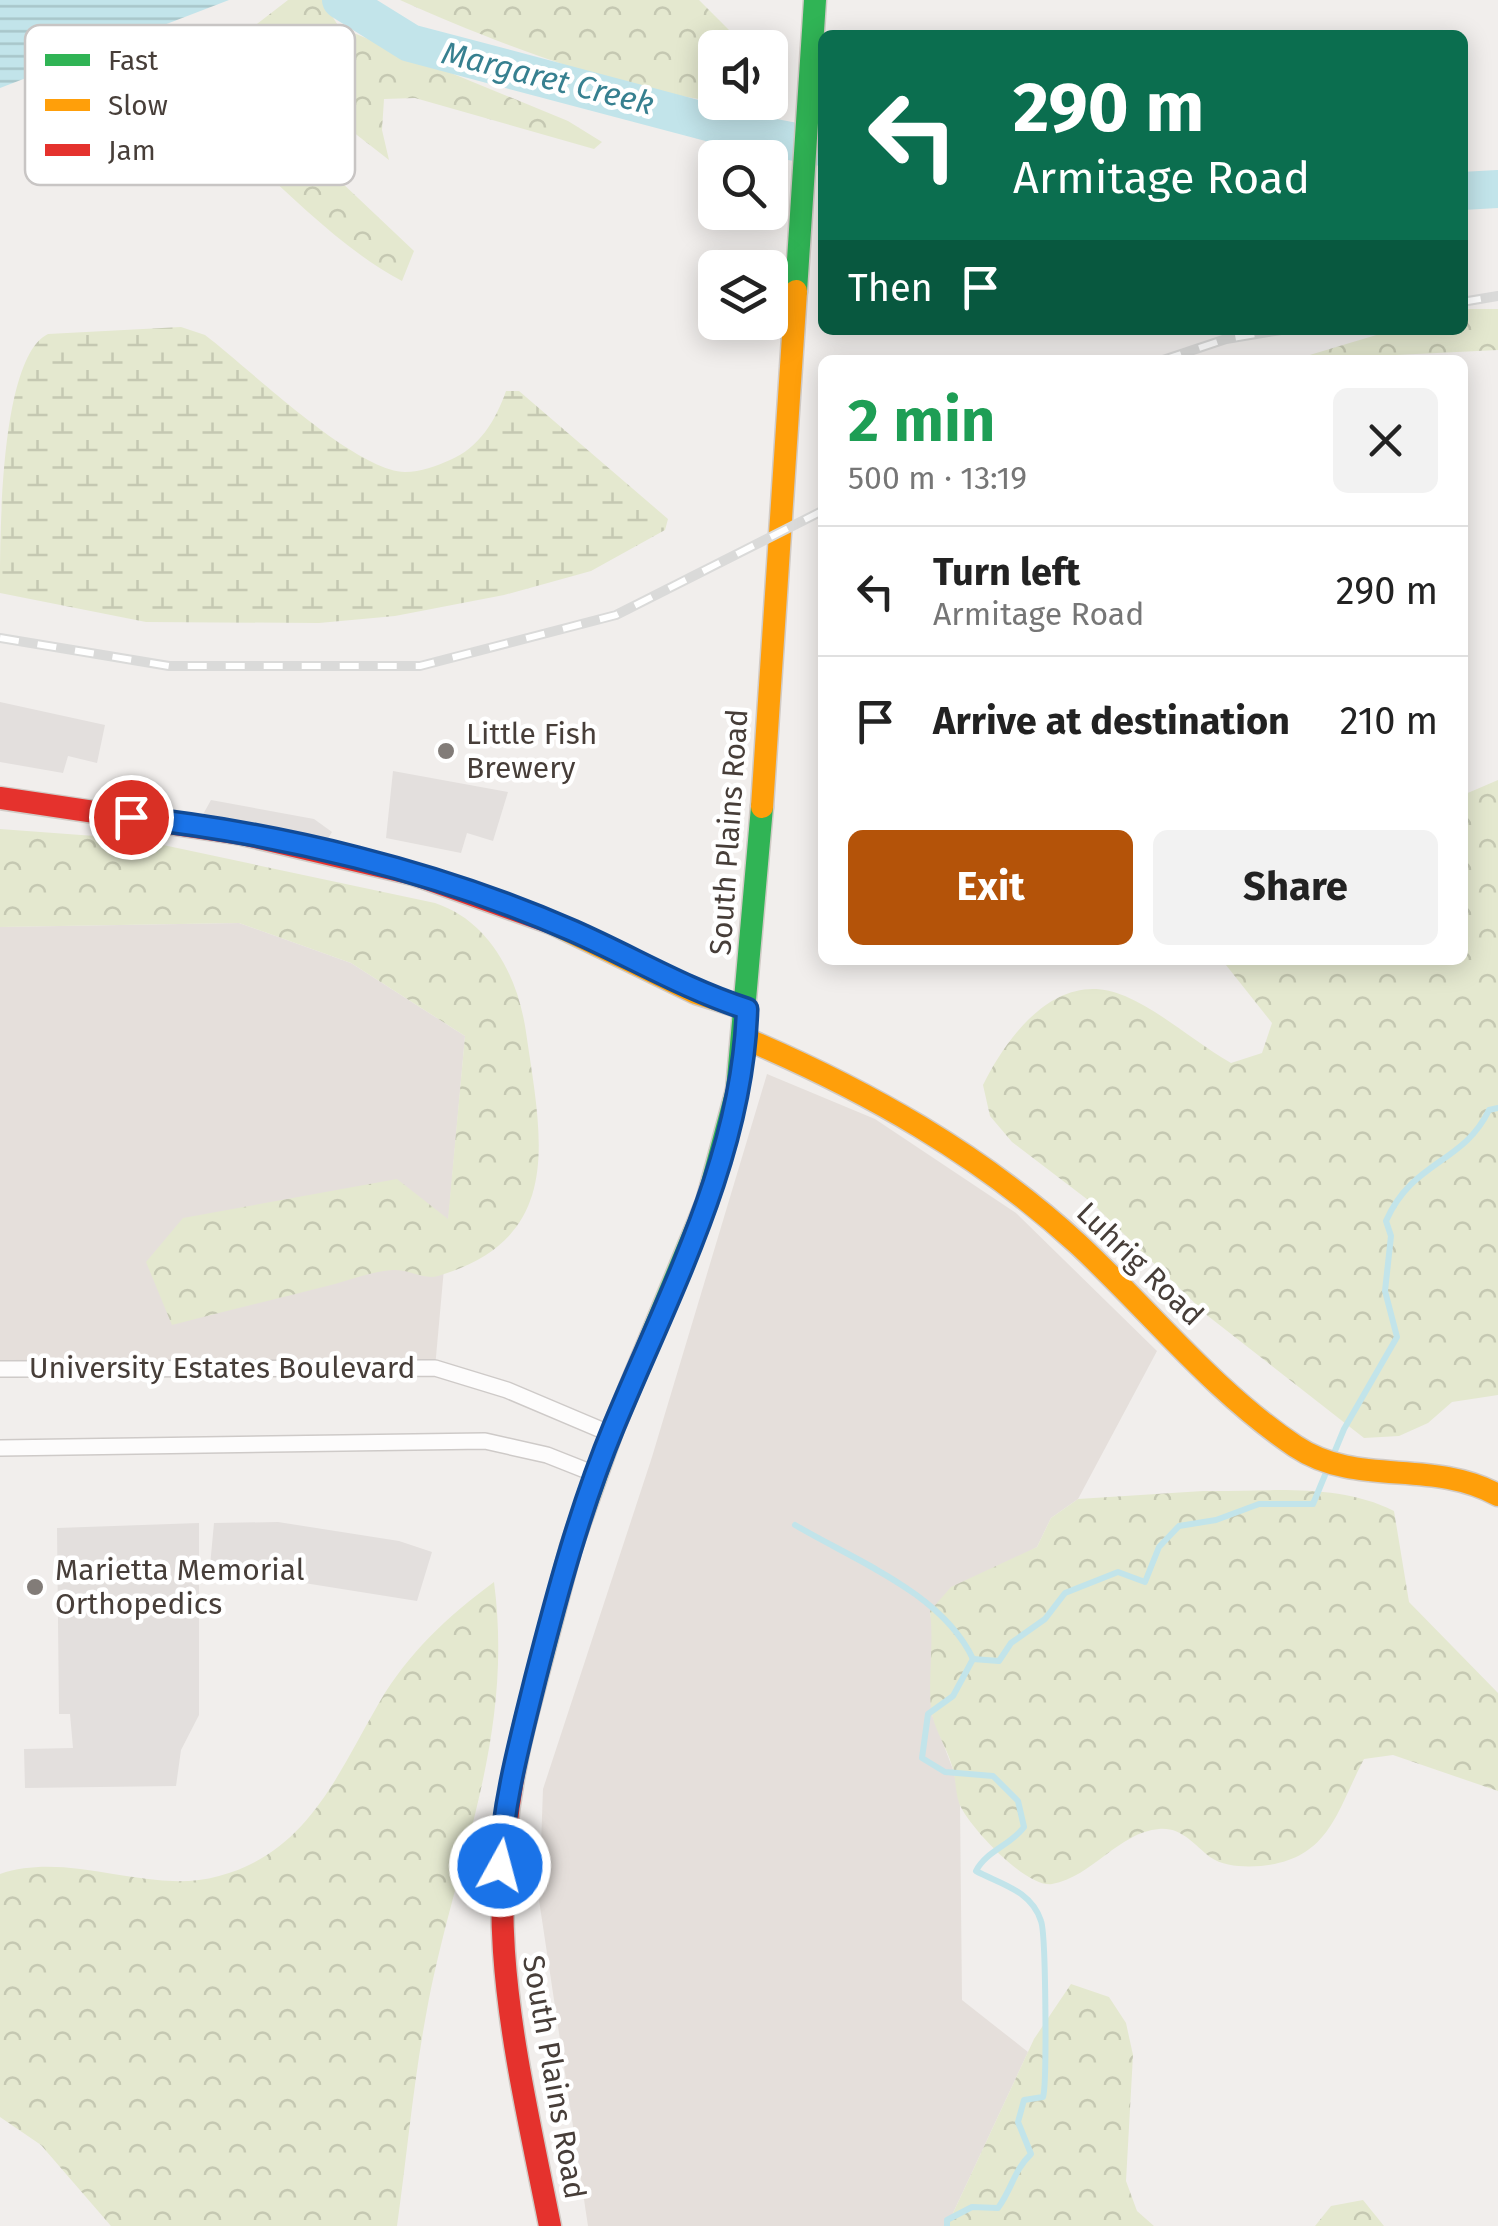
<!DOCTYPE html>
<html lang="en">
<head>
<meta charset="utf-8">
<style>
  body { margin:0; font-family:"Fira Sans",sans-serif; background:#f2f2f2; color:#222; height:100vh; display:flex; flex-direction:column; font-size:38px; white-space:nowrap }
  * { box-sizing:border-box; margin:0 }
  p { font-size:32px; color:#767676 }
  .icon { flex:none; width:55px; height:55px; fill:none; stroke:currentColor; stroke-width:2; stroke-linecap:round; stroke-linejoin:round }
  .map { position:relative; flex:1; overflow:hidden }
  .sheet { position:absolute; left:818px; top:355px; width:650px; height:610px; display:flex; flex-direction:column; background:#fff; border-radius:15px; box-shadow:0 5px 25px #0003 }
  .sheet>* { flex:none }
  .hud { position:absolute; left:818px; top:30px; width:650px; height:305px; border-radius:15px; box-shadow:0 5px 25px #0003; background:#0b6e4f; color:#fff; overflow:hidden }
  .fabs { position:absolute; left:698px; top:30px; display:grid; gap:20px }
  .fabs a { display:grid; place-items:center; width:90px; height:90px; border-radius:15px; background:#fff; box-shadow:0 5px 25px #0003; font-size:50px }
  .pin { position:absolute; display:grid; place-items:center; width:85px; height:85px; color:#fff; margin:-42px; border:5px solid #fff; border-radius:50%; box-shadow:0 2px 10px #0007 }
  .me { position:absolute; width:110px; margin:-55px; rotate:7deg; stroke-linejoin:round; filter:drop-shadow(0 0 8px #0008) }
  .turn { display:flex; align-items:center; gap:35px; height:210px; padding:0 30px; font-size:45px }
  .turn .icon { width:130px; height:130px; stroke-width:2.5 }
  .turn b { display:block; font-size:70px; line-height:85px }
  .then { display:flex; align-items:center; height:95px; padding:0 30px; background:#0003; gap:20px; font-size:38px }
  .round { display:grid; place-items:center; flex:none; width:105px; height:105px; border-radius:15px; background:#f2f2f2 }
  .headline { display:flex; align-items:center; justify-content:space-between; height:170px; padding:0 30px }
  h1 { font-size:60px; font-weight:700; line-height:75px; color:#1e9e55 }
  .button { display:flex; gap:20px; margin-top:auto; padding:20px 30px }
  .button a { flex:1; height:115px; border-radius:15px; background:#b45309; color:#fff; font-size:40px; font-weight:700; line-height:115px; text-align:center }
  .button a+a { background:#f2f2f2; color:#222 }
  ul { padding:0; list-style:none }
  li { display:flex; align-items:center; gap:30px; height:130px; padding:0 30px; border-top:2px solid #e0e0e0 }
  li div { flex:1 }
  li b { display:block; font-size:38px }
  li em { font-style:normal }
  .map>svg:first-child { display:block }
  .residential { fill:#e5dfdb }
  .forest { fill:url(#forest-crowns) }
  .wetland { fill:url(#wetland-marsh) }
  .parking { fill:#e3dfdd }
  .water { fill:url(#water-rules) }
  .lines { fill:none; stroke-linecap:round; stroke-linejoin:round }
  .stream { stroke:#c2e4ea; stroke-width:6 }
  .river { stroke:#c2e4ea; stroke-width:38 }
  .street-casing { stroke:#cecac8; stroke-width:18 }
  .fast-casing { stroke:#d1cbc6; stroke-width:25 }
  .slow-casing { stroke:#d1cbc6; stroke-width:25 }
  .jam-casing { stroke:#d1cbc6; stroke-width:25 }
  .street { stroke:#fdfcfc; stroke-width:15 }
  .fast { stroke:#30b455; stroke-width:22 }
  .slow { stroke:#ff9f0a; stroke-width:22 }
  .jam { stroke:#e5322d; stroke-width:22 }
  .rail-casing { stroke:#dadad9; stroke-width:10 }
  .rail { stroke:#fff; stroke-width:6; stroke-dasharray:19; stroke-linecap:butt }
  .route-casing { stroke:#114b97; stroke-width:25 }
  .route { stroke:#1a73e8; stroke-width:18 }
  .poi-dot { fill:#827c78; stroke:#fff; stroke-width:4 }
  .labels { text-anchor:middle; stroke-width:9; stroke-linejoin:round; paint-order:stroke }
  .poi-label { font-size:30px; fill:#473e39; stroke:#fff; text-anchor:start }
  .street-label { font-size:30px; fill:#473e39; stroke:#fff }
  .water-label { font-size:32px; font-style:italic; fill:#378090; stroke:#fff }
  .key { fill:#fff; stroke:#c8c5c4; stroke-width:2.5 }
  .key-label { font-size:28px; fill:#473e39 }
</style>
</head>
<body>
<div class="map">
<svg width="1498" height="2226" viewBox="0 0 1498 2226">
  <defs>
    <pattern id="forest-crowns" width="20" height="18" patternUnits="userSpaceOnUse" patternTransform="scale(2.5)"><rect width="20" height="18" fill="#e4e8cf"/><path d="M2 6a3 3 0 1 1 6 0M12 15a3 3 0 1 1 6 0" fill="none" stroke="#c5c8b2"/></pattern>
    <pattern id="wetland-marsh" width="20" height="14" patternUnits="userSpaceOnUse" patternTransform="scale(2.5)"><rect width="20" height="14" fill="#e4e8cf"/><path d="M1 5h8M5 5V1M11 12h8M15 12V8" fill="none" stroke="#c5c8b2"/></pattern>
    <pattern id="water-rules" width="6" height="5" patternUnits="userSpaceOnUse" patternTransform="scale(2.5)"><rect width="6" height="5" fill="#c2e4ea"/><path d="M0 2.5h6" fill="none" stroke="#a8c5c9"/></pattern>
  </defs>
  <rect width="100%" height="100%" fill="#f1eeec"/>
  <g class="residential">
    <path d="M239,923L351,963L465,1036L435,1368L0,1370V927Z"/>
    <path d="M767,1074L875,1119L1016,1213L1157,1351L1078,1499L1051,1518L1037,1547L930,1611L935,1645L931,1712L954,1772L960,1805L962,2000L1028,2052L947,2226H588L539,1900L543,1789L652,1457Z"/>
  </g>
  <g class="forest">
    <path d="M288,0H322L339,27L568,121L602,142L594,149L415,98L384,99L382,130L389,160L262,61L240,37Z"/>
    <path d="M400,0H699L746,47L715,48V102L750,105C638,98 503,46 400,0Z"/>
    <path d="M186,35L414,251L402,281C335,246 274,177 216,128C184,100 118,89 77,79Z"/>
    <path d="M1463,309H1498V350L1293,360L1393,330H1462Z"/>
    <path d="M1498,780V1395L1452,1402L1428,1423L1399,1436L1364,1438L1208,1316L1092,1203L1012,1142L990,1116L983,1085C1009,1033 1059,967 1125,996C1162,1012 1196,1043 1231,1063L1262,1053L1272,1023L1222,960H1462L1463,795Z"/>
    <path d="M0,829L135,839L435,903C490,921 518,977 526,1032C541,1137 567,1238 438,1276C424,1280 408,1269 393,1270C372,1271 348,1281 327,1286C275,1299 223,1312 172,1325L146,1262L183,1218L397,1179L448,1219L465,1036L351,963L239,923L0,927Z"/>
    <path d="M1203,1491C1266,1492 1336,1482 1394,1511L1409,1602L1498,1693V1791L1393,1755L1364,1759C1336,1812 1330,1859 1261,1866C1245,1867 1224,1867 1210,1857C1194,1845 1182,1827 1159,1829C1119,1832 1092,1877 1052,1884C1026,1888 968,1826 959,1803C955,1791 956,1777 952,1766C947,1748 933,1727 931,1709C928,1676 934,1644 930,1611L951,1587L1037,1547L1051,1518L1078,1499Z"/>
    <path d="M494,1582C515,1742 453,1864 426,2015C413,2085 407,2156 397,2226H111L41,2145L0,2117V1874C72,1850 148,1896 219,1876C308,1852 337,1775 379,1703C408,1653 448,1616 494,1582Z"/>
    <path d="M1071,1984L1109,1997L1126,2023L1133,2055L1126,2181L1137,2211L1154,2226H947L1034,2039Z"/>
    <path d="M1363,2200L1384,2226H1315L1331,2206Z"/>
  </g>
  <path class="wetland" d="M181,327L205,335C250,369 353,470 405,472C421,472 436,466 450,460C479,448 496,420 506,391H519L668,519L665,530L591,571L504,595L395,616L319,623L146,622L0,593C0,534 0,357 48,334Z"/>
  <g class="parking">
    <path d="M0,702L105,725L97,763L68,756L63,773L0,762Z"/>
    <path d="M393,771L508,792L493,841L467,833L461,853L386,838Z"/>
    <path d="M211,800L314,819L332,832L326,842L201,818Z"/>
    <path d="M278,1522L399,1541L432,1552L417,1601L273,1578L209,1577L214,1523Z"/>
    <path d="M199,1523V1715L181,1750L176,1786L25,1788L24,1749L73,1748L70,1714H59L57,1528Z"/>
  </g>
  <path class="water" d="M0,0H229L0,88Z"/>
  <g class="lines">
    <g class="stream">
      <path d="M795,1525C856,1561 942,1593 973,1659"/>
      <path d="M947,2226V2220L972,2207L998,2208C1012,2189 1014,2170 1031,2154L1018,2122L1024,2100L1043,2097C1047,2085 1046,1934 1041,1921C1031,1890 1000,1884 976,1871C986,1851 1011,1845 1024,1827L1018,1801L993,1776L945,1772L922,1758L928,1714L953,1696L973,1659L999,1661L1011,1643L1045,1619L1065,1593L1118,1572L1145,1582L1159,1547L1179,1526L1216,1520L1259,1504H1313L1344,1429L1397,1337L1385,1291L1391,1236L1386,1221C1413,1160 1463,1164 1489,1110L1498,1108"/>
    </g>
    <g class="river">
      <path d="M341,0L410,43L753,134L822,147"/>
      <path d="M1462,191L1498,189"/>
    </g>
    <g class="street-casing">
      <g id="street">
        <path d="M0,1369L435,1368L507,1390L611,1434"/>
        <path d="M0,1448L485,1441L547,1455L595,1474"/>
      </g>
    </g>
    <g class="fast-casing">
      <g id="fast">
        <path d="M796,291L815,0"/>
        <path d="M526,1718L571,1547L612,1431L707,1202L737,1090L762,807"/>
      </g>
    </g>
    <g class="slow-casing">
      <g id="slow">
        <path d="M762,807L796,291"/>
        <path d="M554,924L696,993L747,1009"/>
        <path d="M744,1038C866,1090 980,1154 1078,1244C1150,1311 1213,1391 1295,1446C1358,1488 1429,1458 1498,1495"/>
      </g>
    </g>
    <g class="jam-casing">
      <g id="jam">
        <path d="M0,798L242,834L413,874L554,924"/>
        <path d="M526,1718C477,1908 513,2040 550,2226"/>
      </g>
    </g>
    <use href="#street" class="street"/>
    <use href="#fast" class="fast"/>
    <use href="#slow" class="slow"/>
    <use href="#jam" class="jam"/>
    <g class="rail-casing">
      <g id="rail">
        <path d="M1462,302L1498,296"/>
        <path d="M1163,360L1226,339L1281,330"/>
        <path d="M0,638L169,666H420L616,615L822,511"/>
      </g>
    </g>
    <use href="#rail" class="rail"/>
  </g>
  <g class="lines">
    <g class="route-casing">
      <path id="route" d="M131,817C279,833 437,871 573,931C634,958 683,988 747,1009C743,1156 669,1293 614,1426C580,1508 557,1594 535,1680C520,1741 503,1803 500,1866"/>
    </g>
    <use href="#route" class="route"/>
  </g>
  <g class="poi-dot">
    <circle cx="446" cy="751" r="10"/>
    <circle cx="35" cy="1587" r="10"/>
  </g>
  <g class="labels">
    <g class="poi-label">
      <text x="466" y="744">Little Fish<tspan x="466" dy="34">Brewery</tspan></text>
      <text x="55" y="1580">Marietta Memorial<tspan x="55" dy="34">Orthopedics</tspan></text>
    </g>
    <g class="street-label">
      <text transform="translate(729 832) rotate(-86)" y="10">South Plains Road</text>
      <text transform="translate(1140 1264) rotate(44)" y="10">Luhrig Road</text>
      <text x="222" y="1378">University Estates Boulevard</text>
      <text transform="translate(554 2077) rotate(80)" y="10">South Plains Road</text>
    </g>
    <g class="water-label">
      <text transform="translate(548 78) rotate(14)" y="11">Margaret Creek</text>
    </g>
  </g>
  <rect x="25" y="25" width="330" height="160" rx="15" class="key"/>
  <rect x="45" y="54" width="45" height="12" fill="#30b455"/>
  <rect x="45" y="99" width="45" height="12" fill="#ff9f0a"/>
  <rect x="45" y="144" width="45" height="12" fill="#e5322d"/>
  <g class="key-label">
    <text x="108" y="70">Fast</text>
    <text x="108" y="115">Slow</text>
    <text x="108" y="160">Jam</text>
  </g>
</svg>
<div class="fabs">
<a><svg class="icon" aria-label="sound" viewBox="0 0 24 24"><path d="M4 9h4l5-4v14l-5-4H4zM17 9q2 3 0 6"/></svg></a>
<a><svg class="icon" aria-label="search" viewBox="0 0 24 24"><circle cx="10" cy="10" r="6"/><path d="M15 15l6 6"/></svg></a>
<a><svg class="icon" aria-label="layers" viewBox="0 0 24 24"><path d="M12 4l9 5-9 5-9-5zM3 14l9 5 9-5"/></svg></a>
</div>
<div class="pin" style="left:131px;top:817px;background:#d93025"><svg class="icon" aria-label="arrive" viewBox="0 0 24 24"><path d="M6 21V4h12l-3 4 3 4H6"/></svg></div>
<svg class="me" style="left:500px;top:1866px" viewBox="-20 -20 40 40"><circle r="17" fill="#1a73e8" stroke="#fff" stroke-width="3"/><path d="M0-11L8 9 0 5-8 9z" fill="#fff"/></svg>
<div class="hud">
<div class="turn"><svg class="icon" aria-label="left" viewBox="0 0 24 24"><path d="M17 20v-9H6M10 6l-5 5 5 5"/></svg><div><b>290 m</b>Armitage Road</div></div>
<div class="then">Then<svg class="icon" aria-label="arrive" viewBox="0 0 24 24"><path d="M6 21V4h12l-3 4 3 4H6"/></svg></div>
</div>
<section class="sheet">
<div class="headline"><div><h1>2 min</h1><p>500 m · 13:19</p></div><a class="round"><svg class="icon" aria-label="close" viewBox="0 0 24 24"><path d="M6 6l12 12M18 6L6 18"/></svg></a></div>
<ul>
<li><svg class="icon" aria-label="left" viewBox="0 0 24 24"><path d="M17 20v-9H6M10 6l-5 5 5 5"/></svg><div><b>Turn left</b><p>Armitage Road</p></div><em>290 m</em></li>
<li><svg class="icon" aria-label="arrive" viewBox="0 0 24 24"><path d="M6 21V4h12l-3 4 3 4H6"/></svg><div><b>Arrive at destination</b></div><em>210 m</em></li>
</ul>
<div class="button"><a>Exit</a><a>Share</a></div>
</section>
</div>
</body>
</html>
